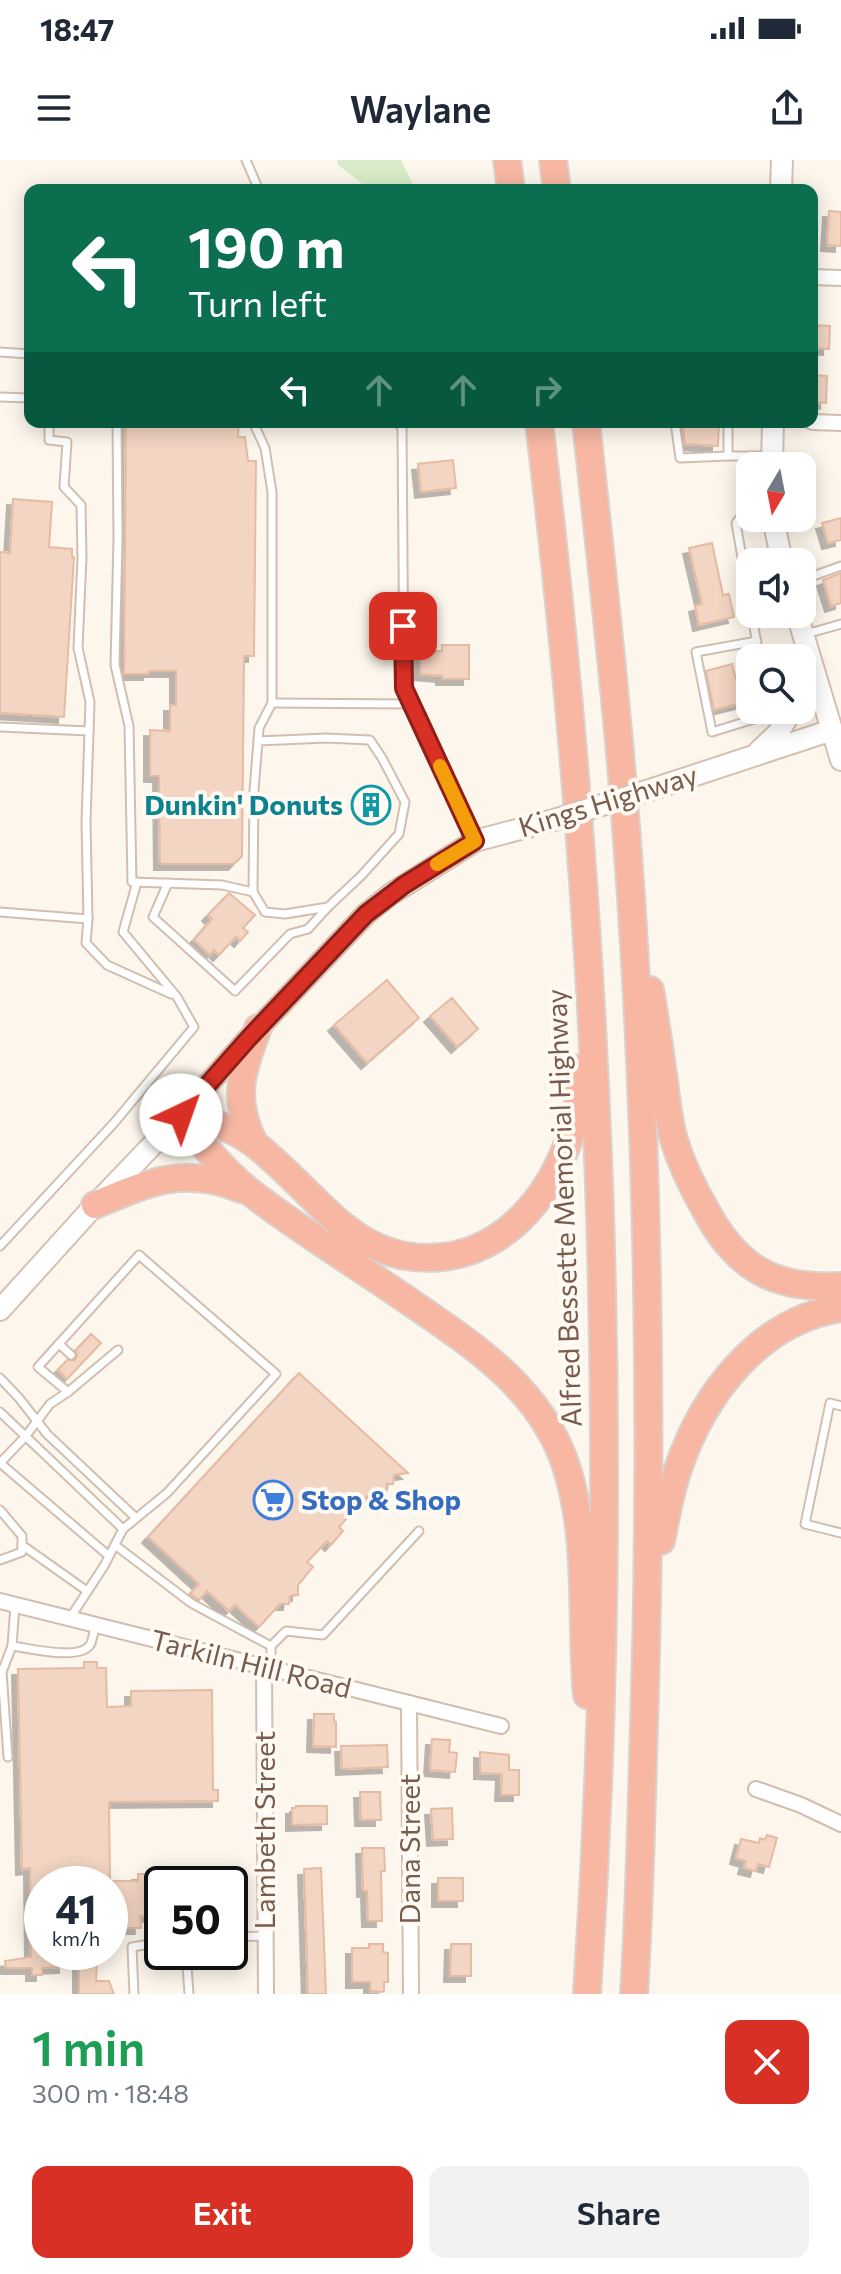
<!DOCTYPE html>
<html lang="en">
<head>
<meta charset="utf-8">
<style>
  body { margin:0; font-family:Commissioner,sans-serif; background:#f2f2f3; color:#1f2937; height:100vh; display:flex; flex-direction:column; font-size:30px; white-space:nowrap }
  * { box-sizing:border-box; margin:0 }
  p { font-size:26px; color:#747a83 }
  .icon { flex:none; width:44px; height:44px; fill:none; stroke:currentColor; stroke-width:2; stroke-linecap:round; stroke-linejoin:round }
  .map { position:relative; height:1834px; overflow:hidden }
  .side { display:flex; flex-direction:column; background:#fff; flex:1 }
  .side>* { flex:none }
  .guide { position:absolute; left:24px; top:24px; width:794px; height:244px; border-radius:16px; box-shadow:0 4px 20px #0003; background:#0b6e4f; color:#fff; overflow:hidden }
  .needle { width:52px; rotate:190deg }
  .tools { position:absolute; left:736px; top:292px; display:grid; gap:16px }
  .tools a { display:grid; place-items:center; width:80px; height:80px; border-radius:16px; background:#fff; box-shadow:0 4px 20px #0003; font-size:40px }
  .speed { position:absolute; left:24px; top:1706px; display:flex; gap:16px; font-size:40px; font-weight:700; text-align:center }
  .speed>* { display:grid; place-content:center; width:104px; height:104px; border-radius:50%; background:#fff; box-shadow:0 4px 20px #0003; line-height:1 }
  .speed small { font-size:20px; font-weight:400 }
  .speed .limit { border:4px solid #111; border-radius:12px; background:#fff; color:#111 }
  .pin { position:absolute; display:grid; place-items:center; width:68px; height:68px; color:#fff; margin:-34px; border-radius:16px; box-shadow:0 4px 12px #0006 }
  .me { position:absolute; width:88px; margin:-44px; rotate:42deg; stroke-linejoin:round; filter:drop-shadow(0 0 6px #0008) }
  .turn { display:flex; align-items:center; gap:28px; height:168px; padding:0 32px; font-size:36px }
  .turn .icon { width:104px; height:104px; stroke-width:2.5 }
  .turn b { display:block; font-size:56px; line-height:68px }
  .lanes { display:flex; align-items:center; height:76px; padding:0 32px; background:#0003; justify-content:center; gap:40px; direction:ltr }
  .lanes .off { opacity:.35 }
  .round { display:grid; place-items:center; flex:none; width:84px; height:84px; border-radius:16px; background:#f2f2f3 }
  .headline { display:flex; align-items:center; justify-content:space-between; height:136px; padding:0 32px }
  h1 { font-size:48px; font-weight:600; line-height:60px; color:#1e9e55 }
  .cta { display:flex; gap:16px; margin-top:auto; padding:16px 32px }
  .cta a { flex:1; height:92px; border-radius:16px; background:#d93025; color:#fff; font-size:32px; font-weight:600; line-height:92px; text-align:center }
  .cta a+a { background:#f2f2f3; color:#1f2937 }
  .status { display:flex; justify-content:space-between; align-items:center; height:56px; padding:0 40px; background:#fff; direction:ltr }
  .status svg { height:22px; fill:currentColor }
  header { display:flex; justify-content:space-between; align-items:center; height:104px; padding:0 32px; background:#fff; font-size:36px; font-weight:600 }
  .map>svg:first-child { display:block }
  .green { fill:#d8ecc9 }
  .building { fill:#f3d5c3; stroke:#e6bba3; stroke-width:2; filter:url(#shadow) }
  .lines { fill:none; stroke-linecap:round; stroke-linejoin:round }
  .service-casing { stroke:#d1beb0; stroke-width:11 }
  .minor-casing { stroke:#d1beb0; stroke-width:18 }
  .secondary-casing { stroke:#d6c0b0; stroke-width:24 }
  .motorway-casing { stroke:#dad1cd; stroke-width:30 }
  .service { stroke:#fff; stroke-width:7 }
  .minor { stroke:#fff; stroke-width:14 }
  .secondary { stroke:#fff; stroke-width:20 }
  .motorway { stroke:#f7b7a3; stroke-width:26 }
  .secondary-bridge-casing { stroke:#d6c0b0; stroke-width:24; stroke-linecap:butt }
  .secondary-bridge { stroke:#fff; stroke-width:20 }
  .route-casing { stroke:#8d1f18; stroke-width:20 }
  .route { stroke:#d93025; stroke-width:14 }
  .slow { stroke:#f59e0b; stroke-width:14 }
  .labels { text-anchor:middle; stroke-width:8; stroke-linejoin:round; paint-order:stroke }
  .street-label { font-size:28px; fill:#7a5c4d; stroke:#fffaf3 }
  .culture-label { font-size:28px; font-weight:bold; fill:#0d838f; stroke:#fffaf3; text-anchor:end }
  .shop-label { font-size:28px; font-weight:bold; fill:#366cbe; stroke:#fffaf3; text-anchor:start }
</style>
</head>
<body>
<div class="status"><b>18:47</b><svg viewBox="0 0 49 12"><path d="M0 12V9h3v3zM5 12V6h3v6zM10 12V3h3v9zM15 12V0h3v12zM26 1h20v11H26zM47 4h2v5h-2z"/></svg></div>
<header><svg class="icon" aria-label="menu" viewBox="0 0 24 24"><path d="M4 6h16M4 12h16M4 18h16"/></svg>Waylane<svg class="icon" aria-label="share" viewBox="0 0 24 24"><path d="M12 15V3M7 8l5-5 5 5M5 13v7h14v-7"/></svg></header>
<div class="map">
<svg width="841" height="1834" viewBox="0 0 841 1834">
  <defs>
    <filter id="shadow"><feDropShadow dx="-6" dy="6" stdDeviation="0" flood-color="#0004"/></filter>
  </defs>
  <rect width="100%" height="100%" fill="#fdf6ec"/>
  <path class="green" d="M338,0H401L416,30H370L337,4Z"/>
  <g class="building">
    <path d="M829,51L841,52V86L827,85Z"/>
    <path d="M812,165L830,166L829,189L812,188Z"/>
    <path d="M812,215L827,216L826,243L812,242Z"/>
    <path d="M126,262H239L238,277H245L248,301H256L254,496H244L242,696L234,704H160L159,616H150V570L170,571V545H176V511H149V514H124Z"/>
    <path d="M682,262H719L718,286L685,284Z"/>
    <path d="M453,300L456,328L421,332L418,304Z"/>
    <path d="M13,339L52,342L49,387L72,389V397H74L64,557L0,553V392L10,393Z"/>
    <path d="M841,358V380L828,383L822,363Z"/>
    <path d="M712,383L723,435L729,434L734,457L699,465L695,446L702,444L689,388Z"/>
    <path d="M841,413V443L831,446L823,420Z"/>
    <path d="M442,485H469V519H442V516L420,514V493L442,491Z"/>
    <path d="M732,504L739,531H742L745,542L714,550L706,511Z"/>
    <path d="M229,733L255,755L243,768L248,772L240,781L236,777L219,795L214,790L210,795L194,780L212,759L208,755Z"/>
    <path d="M387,820L419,858L367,903L334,865Z"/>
    <path d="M452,838L478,869L457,887L430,856Z"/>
    <path d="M91,1174L101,1183L67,1219L58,1210L67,1200H75L77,1196L76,1190Z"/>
    <path d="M299,1213L408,1313L394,1315L393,1324H387L386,1332H379V1340H372L367,1336L339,1367L343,1371L331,1385L327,1381L307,1402L313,1407L298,1425V1435L290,1436L289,1444H280L259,1467L235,1445L229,1451L207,1431L199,1440L190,1434L199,1424L148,1377Z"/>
    <path d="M84,1502H97V1508H106L107,1547L131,1546V1531L212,1530L213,1630H218V1641L109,1642L110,1724H42V1792H65V1807L42,1808V1815H32V1808H6L5,1801L31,1797L30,1708L22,1709L18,1509L84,1508Z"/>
    <path d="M314,1554H334V1561L336,1562V1587L313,1586Z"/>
    <path d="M432,1579L450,1580L449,1592L457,1593L455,1612L430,1610Z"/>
    <path d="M387,1585L388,1607L342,1609L341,1586Z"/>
    <path d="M480,1592L509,1595V1610H519V1635H501L502,1614L480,1613Z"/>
    <path d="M360,1632H380L381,1660H361Z"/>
    <path d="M296,1646H327V1664L292,1665V1648H296Z"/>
    <path d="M452,1648L453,1679L433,1680L431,1649Z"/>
    <path d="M767,1675L777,1678L769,1707L758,1704L756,1711L744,1708L746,1701L736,1698L741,1679L759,1683L760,1678L765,1680Z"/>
    <path d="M362,1688H384L385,1711H381L382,1761H368L367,1731H363Z"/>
    <path d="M321,1708L326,1834H308L304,1709Z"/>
    <path d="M138,1714H162V1756H140L141,1768H110V1721H138Z"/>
    <rect x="438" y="1718" width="25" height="23"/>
    <path d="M369,1784H383V1792L388,1793V1822H384V1831L382,1832L370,1831V1822H352V1788H369Z"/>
    <path d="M451,1784H471V1816H450Z"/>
    <path d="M79,1798H97L96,1821H109L114,1834H79Z"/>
  </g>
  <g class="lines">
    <g class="service-casing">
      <g id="service">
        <path d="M246,0L259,30"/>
        <path d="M0,192L30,194"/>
        <path d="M0,237L30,238"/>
        <path d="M49,262V280L67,282L64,327L81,345L82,397L78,488L90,542L86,662L88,759"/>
        <path d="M117,262L118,379L115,505L129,566L132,722L222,725L253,732"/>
        <path d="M253,262L265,288L272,332V543L259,568L254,631L253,732L265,752L285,754L328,747L361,716L399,674L405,642L382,598L370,580L326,578L258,581"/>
        <path d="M397,262L402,268L404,528L474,679"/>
        <path d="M675,262L680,298L728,296"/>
        <path d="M728,262V296H771"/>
        <path d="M750,345L736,363L750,444"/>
        <path d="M802,420L841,406"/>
        <path d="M752,454L759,498"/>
        <path d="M806,474L841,464"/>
        <path d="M757,481L696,492L712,572L754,559L758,550"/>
        <path d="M272,543L411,544"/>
        <path d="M0,567L89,571"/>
        <path d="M168,723L153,757L235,831L290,774L308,769L328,747"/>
        <path d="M0,752L88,759L86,783L107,805L171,834"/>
        <path d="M0,1086L114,963L194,867L177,837L123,772L137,722"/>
        <path d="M59,1184L71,1195"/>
        <path d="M0,1218L19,1238L47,1274L136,1358"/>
        <path d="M68,1232L118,1190"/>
        <path d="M841,1246L830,1243L805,1364L841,1373"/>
        <path d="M0,1252L123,1369"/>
        <path d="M0,1350L22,1376V1392L0,1400"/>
        <path d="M22,1385L87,1431"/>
        <path d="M115,1385L191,1443L271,1486"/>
        <path d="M15,1445L12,1486C29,1488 79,1501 90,1485C93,1480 94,1470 95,1465"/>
        <path d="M70,1458L104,1406L123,1369L167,1333L276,1214L139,1095L38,1207L68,1232L50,1244L25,1277L0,1303L109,1396"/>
        <path d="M271,1509V1486L286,1471L323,1475L419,1371"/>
        <path d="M8,1597L2,1512L12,1486"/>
        <path d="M230,1777L266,1776"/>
        <path d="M186,1792L189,1834"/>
        <path d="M134,1834L132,1787L162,1782"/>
      </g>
    </g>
    <g class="minor-casing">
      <g id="minor">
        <path d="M812,117L841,118"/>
        <path d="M812,262L841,263"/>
        <path d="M0,1441L501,1566"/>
        <path d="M264,1507L266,1834"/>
        <path d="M409,1543L411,1834"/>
        <path d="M756,1629L801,1645L841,1664"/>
      </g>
    </g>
    <g class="secondary-casing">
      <g id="secondary">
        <path d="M781,30L782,0"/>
        <path d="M772,306L773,262"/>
        <path d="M773,358L782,402"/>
        <path d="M797,454L841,600"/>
        <path d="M759,591L778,573L792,550"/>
        <path d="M656,628L832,570"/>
        <path d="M0,1150L95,1045L181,955L248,879L366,754L391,734L475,681L554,660"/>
      </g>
    </g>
    <g class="motorway-casing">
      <g id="motorway">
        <path d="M507,0L511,30"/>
        <path d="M553,0L557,30"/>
        <path d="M539,262C602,783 622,1310 587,1834"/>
        <path d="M586,262C599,380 612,498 622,616C649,942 654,1270 643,1597C641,1676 639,1755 634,1834"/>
        <path d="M650,830C655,858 659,886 663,914C666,936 668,959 674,980C681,1003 692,1026 704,1047C735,1107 773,1130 841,1126"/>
        <path d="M181,955C202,985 225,1013 254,1035C304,1073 358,1106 410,1142C473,1185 541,1229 566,1306C590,1379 580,1460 587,1535"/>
        <path d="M181,955C207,961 231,966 253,983C316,1030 353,1107 443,1097C473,1094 502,1078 522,1057C560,1019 581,961 581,908"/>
        <path d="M254,983C232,940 241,911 258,868"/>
        <path d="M95,1045C147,1023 185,1005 241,1029"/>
        <path d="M661,1381C666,1357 670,1332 678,1309C703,1235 759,1160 841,1148"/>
      </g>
    </g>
    <use href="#service" class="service"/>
    <use href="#minor" class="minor"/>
    <use href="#secondary" class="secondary"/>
    <use href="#motorway" class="motorway"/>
    <g class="secondary-bridge-casing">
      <path id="secondary-bridge" d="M554,660L656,628"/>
    </g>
    <use href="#secondary-bridge" class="secondary-bridge"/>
  </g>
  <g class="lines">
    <g class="route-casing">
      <path id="route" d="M181,955L248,879L366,754L404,725L475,681L404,528L403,466"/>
    </g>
    <use href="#route" class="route"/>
    <path class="slow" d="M437,704L475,681L440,606"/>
  </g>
  <defs>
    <g id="building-ring" transform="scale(2)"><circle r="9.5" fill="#fffaf3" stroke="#0f9aa8" stroke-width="1.5"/><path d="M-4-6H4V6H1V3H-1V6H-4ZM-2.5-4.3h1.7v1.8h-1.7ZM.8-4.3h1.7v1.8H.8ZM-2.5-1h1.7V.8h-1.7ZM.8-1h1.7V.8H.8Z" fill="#0f9aa8"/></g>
    <g id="supermarket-ring" transform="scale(2)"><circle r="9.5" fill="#fffaf3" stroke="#3f7fe0" stroke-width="1.5"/><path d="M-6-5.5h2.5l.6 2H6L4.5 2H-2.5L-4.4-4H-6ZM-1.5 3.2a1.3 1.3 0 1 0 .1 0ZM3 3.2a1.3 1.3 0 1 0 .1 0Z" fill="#3f7fe0"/></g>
  </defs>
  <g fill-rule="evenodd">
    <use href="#building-ring" x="371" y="645"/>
    <use href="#supermarket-ring" x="273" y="1340"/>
  </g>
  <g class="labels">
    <g class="street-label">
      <text transform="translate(608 641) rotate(-17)" y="10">Kings Highway</text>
      <text transform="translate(564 1048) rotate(-92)" y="10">Alfred Bessette Memorial Highway</text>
      <text transform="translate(251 1504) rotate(14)" y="10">Tarkiln Hill Road</text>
      <text transform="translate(265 1670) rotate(-90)" y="10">Lambeth Street</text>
      <text transform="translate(410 1689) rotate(-90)" y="10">Dana Street</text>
    </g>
    <g class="culture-label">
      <text x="343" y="655">Dunkin' Donuts</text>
    </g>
    <g class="shop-label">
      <text x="301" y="1350">Stop &amp; Shop</text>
    </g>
  </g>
</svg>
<div class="tools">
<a><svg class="needle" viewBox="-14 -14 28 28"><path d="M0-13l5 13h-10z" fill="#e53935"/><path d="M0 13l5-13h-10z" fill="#747a83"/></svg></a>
<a><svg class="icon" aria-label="sound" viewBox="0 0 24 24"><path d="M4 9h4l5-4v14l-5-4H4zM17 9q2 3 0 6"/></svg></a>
<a><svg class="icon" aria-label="search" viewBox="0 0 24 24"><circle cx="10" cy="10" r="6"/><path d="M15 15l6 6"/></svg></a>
</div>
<div class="speed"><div>41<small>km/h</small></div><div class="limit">50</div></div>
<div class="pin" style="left:403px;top:466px;background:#d93025"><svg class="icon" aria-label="arrive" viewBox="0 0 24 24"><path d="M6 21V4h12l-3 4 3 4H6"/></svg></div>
<svg class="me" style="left:181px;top:955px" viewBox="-20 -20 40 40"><circle r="19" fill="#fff"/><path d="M0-13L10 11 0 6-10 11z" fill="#d93025"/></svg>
<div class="guide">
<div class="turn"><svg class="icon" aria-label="left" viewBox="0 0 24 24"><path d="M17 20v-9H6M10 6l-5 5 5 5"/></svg><div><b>190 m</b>Turn left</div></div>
<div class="lanes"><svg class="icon" aria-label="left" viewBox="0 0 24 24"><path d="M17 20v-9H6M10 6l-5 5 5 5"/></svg><svg class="icon off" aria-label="ahead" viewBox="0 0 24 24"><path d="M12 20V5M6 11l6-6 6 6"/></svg><svg class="icon off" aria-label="ahead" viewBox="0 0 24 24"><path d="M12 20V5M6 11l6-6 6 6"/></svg><svg class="icon off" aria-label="right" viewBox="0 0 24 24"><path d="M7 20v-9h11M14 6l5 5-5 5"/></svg></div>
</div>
</div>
<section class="side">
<div class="headline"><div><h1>1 min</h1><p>300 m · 18:48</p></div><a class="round" style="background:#d93025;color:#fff"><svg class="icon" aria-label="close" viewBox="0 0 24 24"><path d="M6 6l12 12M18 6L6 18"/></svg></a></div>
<div class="cta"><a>Exit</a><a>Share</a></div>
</section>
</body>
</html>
